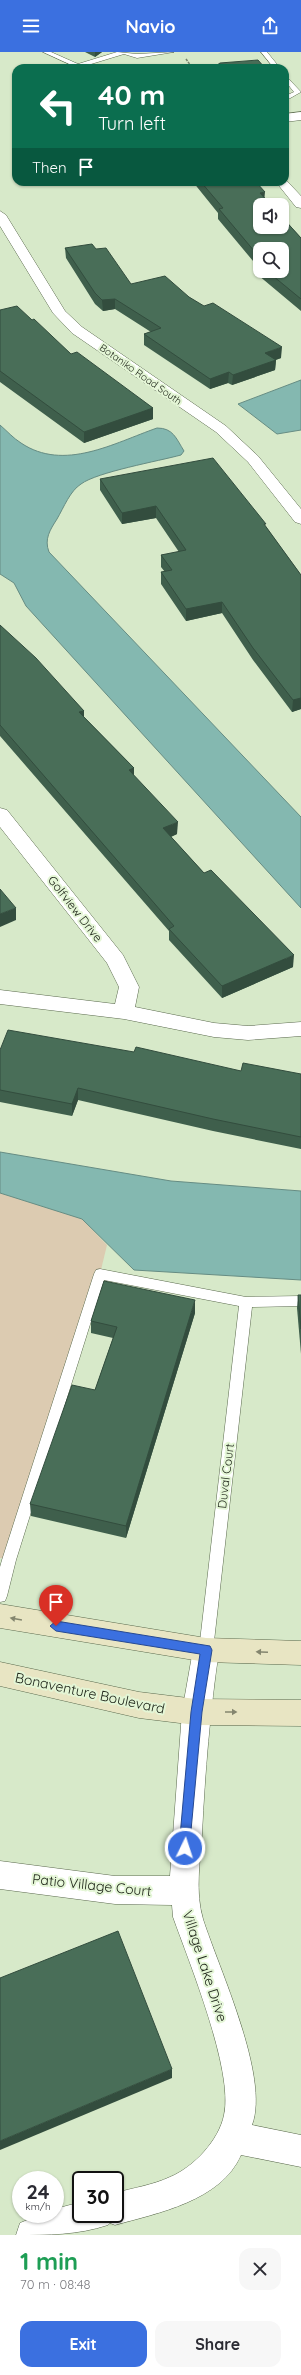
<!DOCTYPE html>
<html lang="en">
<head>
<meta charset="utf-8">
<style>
  body { margin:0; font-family:Quicksand,sans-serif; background:#f7f7f7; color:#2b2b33; height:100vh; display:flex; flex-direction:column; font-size:15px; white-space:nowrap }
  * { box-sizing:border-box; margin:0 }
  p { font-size:13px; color:#7c7c81 }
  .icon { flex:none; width:22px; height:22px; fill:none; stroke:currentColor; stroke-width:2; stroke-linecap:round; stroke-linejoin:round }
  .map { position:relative; height:2183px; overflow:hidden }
  .side { display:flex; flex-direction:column; background:#fff; flex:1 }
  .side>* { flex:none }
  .guide { position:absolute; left:12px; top:12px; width:277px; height:122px; border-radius:12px; box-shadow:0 1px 3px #0004; background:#0b6e4f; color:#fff; overflow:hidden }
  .tools { position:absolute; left:253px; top:146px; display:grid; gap:8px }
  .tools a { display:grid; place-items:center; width:36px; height:36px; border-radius:8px; background:#fff; box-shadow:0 1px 3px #0004; font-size:20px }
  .speed { position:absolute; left:12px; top:2119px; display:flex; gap:8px; font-size:20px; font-weight:700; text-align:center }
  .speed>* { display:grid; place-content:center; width:52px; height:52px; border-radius:50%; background:#fff; box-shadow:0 1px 3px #0004; line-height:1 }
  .speed small { font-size:10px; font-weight:400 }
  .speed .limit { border:2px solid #111; border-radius:6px; background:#fff; color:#111 }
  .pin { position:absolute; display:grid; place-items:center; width:34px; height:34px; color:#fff; margin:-41px -17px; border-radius:50% 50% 50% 0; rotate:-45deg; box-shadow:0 0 4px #0007 }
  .pin .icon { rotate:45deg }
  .me { position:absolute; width:44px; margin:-22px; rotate:4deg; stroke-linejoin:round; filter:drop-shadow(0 0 3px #0008) }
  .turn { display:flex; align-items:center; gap:14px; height:84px; padding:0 20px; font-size:18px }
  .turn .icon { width:52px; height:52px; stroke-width:2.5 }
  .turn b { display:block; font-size:28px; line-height:34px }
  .then { display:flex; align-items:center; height:38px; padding:0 20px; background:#0003; gap:8px; font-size:15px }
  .round { display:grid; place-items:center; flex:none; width:42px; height:42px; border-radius:12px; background:#f7f7f7 }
  .headline { display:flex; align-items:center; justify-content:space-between; height:68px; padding:0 20px }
  h1 { font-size:24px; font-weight:700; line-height:30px; color:#1e9e55 }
  .primary-button { display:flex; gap:8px; margin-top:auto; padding:8px 20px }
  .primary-button a { flex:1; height:46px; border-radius:12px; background:#3b70e0; color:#fff; font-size:16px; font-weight:700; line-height:46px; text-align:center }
  .primary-button a+a { background:#f7f7f7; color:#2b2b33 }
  header { display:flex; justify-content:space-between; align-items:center; height:52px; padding:0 20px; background:#3b70e0; color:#fff; font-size:18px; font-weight:700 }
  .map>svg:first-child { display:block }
  .green { fill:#dccbb1 }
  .water { fill:#84b8b0; stroke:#668c83 }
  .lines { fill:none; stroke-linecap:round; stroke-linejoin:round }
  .service-casing { stroke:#5b6a4e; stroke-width:1 }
  .minor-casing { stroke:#5b6a4e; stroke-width:1 }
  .secondary-casing { stroke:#5b6a4e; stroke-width:1 }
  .path { stroke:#74816b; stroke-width:1.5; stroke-dasharray:2.5 1; stroke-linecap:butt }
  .service { fill:#fff; fill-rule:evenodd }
  .minor { fill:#fff; fill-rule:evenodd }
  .secondary { fill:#e8e5c3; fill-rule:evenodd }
  .wall { fill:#3f5f4c; fill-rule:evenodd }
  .shaded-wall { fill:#334d3e }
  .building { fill:#496e58; stroke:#334d3e }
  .oneway { fill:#84866f }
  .route { fill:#3b70e0; stroke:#264992 }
  .labels { text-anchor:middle; stroke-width:4; stroke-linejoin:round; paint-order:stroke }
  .far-street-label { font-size:10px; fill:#20271b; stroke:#e4f6d6 }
  .street-label { font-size:12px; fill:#20271b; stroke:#e4f6d6 }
  .near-street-label { font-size:14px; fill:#20271b; stroke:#e4f6d6 }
</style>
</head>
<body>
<header><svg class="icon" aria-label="menu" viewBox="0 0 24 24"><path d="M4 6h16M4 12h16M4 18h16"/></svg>Navio<svg class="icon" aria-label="share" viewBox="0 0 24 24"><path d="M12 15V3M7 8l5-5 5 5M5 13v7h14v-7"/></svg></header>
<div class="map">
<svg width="301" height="2183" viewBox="0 0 301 2183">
  <rect width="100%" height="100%" fill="#d7e9c9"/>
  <path class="green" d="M0,1141L82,1167L107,1193L100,1222L9,1508L0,1506Z"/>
  <g class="water">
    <path d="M301,328V378L277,382L238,352Z"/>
    <path d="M0,373C7,379 13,386 21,391C64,420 114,391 157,376C173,376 176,386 184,399L181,403C159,409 97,420 81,432C70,439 64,455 57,467C50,478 44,487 49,500L301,765V856L26,554L14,531L0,522Z"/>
    <path d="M0,1100L171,1129L301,1139V1228L134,1218L82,1167L0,1141Z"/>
  </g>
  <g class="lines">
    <g class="service-casing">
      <g id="service">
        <path d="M43,0H51L78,12L117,0L137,2L174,0L137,6L124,2L78,16Z"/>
        <path d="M261,0H267L280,16H274Z"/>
        <path d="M285,23L301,40L285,49V44L294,40L285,29Z"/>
        <path d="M100,1217L246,1245L301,1244V1254L252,1255L213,1598L211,1603L206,1605L201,1603L199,1598L239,1254L104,1228L16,1508L7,1544L5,1549L0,1550V1515L2,1508L94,1222L96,1218Z"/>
      </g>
    </g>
    <g class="minor-casing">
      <g id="minor">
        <path d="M301,60V68L285,70V62Z"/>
        <path d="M285,127L301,144V156L296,155L276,130H285Z"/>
        <path d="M0,159L6,163L65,259L82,275L226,374L258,404L301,457V472L295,470L248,410L216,380L72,281L53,261L0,174Z"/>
        <path d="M0,756L7,758L123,903L139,935L135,955L214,971L248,974L301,970V984L248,988L214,985L124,967L0,952V938L115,952L119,935L107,911L0,775Z"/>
        <path d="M206,1586L216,1589L219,1598C210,1659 205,1720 202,1782C200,1810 195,1840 203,1867C219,1917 270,2025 252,2073L301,2083V2115L241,2103C221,2149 158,2161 115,2173L110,2171L108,2173C78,2183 48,2183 16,2183L20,2171L42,2162H55V2157L81,2150V2162H115V2141C133,2136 153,2133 170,2125C194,2115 219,2088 224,2063C234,2019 189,1910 173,1865L172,1853L115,1852L0,1837V1809L115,1824H170L182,1660L193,1598L196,1589Z"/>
      </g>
    </g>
    <g class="secondary-casing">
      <g id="secondary">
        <path d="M0,1552L206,1586L301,1589V1613L206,1610L0,1576Z"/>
        <path d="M0,1610L139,1640L196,1647L301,1648V1674L196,1673L139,1666L0,1634Z"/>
      </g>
    </g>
    <path class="path" d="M186,7L191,14"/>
    <use href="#service" class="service"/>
    <use href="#minor" class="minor"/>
    <use href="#secondary" class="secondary"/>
  </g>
  <g class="wall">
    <path d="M85,0H102L95,5Z"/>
    <path d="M193,130H256L264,145L301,186V259L258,223V215L218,167V161ZM260,197L282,219H260Z"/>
    <path d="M65,196L96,197L131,232L189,245L281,306L276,308L275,318L232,333L228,331L210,337L144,293V282L151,280L115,257L103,259L95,252L66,206Z"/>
    <path d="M0,258L32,268L71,302L153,356V367L84,391L0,330Z"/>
    <path d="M100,427L266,475L301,523V657L292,660L253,608L222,561L186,569L161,532V520H165L161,515V503L179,500L156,466L122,472L100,438Z"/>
    <path d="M0,573L84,659V665L134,716V724L177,782L171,785L204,821L293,915L222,946L169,888V879L0,684Z"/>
    <path d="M0,998L241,1019L301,1022V1097L213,1079L78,1048L72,1064L0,1050Z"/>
    <path d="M298,1243H301V1302L297,1256Z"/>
    <path d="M195,1261L126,1486L31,1464L30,1452L95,1338L113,1286L91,1281V1269Z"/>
  </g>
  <g class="shaded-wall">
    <path d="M95,0H102L95,5Z"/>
    <path d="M265,140L264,150L260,141Z"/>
    <path d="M115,247V257L103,259L102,248Z"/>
    <path d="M282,295L281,306L265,311V301Z"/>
    <path d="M276,308L275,318L232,333L233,323Z"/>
    <path d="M229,320L228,331L210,337V327Z"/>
    <path d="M153,356V367L84,391V380Z"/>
    <path d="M156,454V466L122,472V461Z"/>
    <path d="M222,550V561L186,569V557Z"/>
    <path d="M301,646V657L292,660L293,648Z"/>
    <path d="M84,659V670L79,660Z"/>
    <path d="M134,716V728L129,718Z"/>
    <path d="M178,770L177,782L163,788V776Z"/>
    <path d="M16,856V868L0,875V862Z"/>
    <path d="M294,903L293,915L222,946V934Z"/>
    <path d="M78,1036V1048L72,1064V1052Z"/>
    <path d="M195,1248V1261L126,1486V1474Z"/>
    <path d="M172,2017V2026L0,2098V2089Z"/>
  </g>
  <g class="building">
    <path d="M258,8L265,16H213L220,11Z"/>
    <path d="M204,14L206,16H187Z"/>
    <path d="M201,130H256L265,140L260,141L271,153H260V175H282V165L301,186V247L267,219H282V197H260V206L219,157L223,156Z"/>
    <path d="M92,192L96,197L106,196L131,232L165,224L189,245L204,254L213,251L282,295L265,301L276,308L233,323L229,320L210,327L144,282L161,276L115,247L102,248L95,241L65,196Z"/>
    <path d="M17,254L32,268L34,267L71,302L77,300L153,356L84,380L0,319V258Z"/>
    <path d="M213,406L266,472H264L301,523V646L293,648L253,596L222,550L186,557L161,520L172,518L161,503L186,498L156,454L122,461L100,427Z"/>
    <path d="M0,573L36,606L84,659L79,660L134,716L129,718L178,770L163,776L204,821L211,818L294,903L222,934L169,877L174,874L0,673Z"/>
    <path d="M0,837L16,856L0,862Z"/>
    <path d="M8,978L134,1000L136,995L241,1019L243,1011L301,1022V1085L213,1067L78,1036L72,1052L0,1038V998Z"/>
    <path d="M104,1229L195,1248L126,1474L30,1452L72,1333L95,1338L117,1275L91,1269Z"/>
    <path d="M298,1243H301V1277Z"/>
    <path d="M118,1879L172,2017L0,2089V1926Z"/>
  </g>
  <defs><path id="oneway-solid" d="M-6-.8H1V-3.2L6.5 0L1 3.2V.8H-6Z"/></defs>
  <g class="oneway">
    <use href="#oneway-solid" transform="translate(16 1567) rotate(-170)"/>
    <use href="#oneway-solid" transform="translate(262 1600) rotate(-178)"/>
    <use href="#oneway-solid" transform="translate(231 1660)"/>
  </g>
  <path class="route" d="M56,1569L210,1594L212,1598L202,1660L189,1800L185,1802L180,1800L179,1796L191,1660L200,1602L56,1579L50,1574Z"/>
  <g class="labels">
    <g class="far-street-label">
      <text transform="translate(141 322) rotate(35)" y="4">Botaniko Road South</text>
    </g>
    <g class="street-label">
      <text transform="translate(75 857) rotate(52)" y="4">Golfview Drive</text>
      <text transform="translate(226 1424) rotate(-83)" y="4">Duval Court</text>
    </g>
    <g class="near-street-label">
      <text transform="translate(90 1641) rotate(12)" y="5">Bonaventure Boulevard</text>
      <text transform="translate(92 1833) rotate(6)" y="5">Patio Village Court</text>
      <text transform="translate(205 1914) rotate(72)" y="5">Village Lake Drive</text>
    </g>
  </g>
</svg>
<div class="tools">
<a><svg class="icon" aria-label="sound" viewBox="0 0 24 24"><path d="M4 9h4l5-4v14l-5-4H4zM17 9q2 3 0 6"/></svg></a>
<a><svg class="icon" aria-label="search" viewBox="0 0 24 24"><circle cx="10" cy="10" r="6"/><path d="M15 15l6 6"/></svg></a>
</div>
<div class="speed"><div>24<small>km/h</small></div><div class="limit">30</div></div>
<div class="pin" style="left:56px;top:1574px;background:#d93025"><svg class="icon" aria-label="arrive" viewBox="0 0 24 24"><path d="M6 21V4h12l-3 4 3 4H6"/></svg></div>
<svg class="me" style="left:185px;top:1796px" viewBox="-20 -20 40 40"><circle r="17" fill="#3b70e0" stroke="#fff" stroke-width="3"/><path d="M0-11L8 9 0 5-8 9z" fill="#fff"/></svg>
<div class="guide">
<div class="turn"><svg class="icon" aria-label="left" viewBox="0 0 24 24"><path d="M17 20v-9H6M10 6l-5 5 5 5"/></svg><div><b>40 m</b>Turn left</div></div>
<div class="then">Then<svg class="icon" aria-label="arrive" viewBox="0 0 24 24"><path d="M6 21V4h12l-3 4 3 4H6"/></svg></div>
</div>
</div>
<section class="side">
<div class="headline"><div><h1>1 min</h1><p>70 m · 08:48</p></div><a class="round"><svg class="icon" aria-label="close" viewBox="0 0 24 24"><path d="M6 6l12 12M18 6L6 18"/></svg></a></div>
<div class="primary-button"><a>Exit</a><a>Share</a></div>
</section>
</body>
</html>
